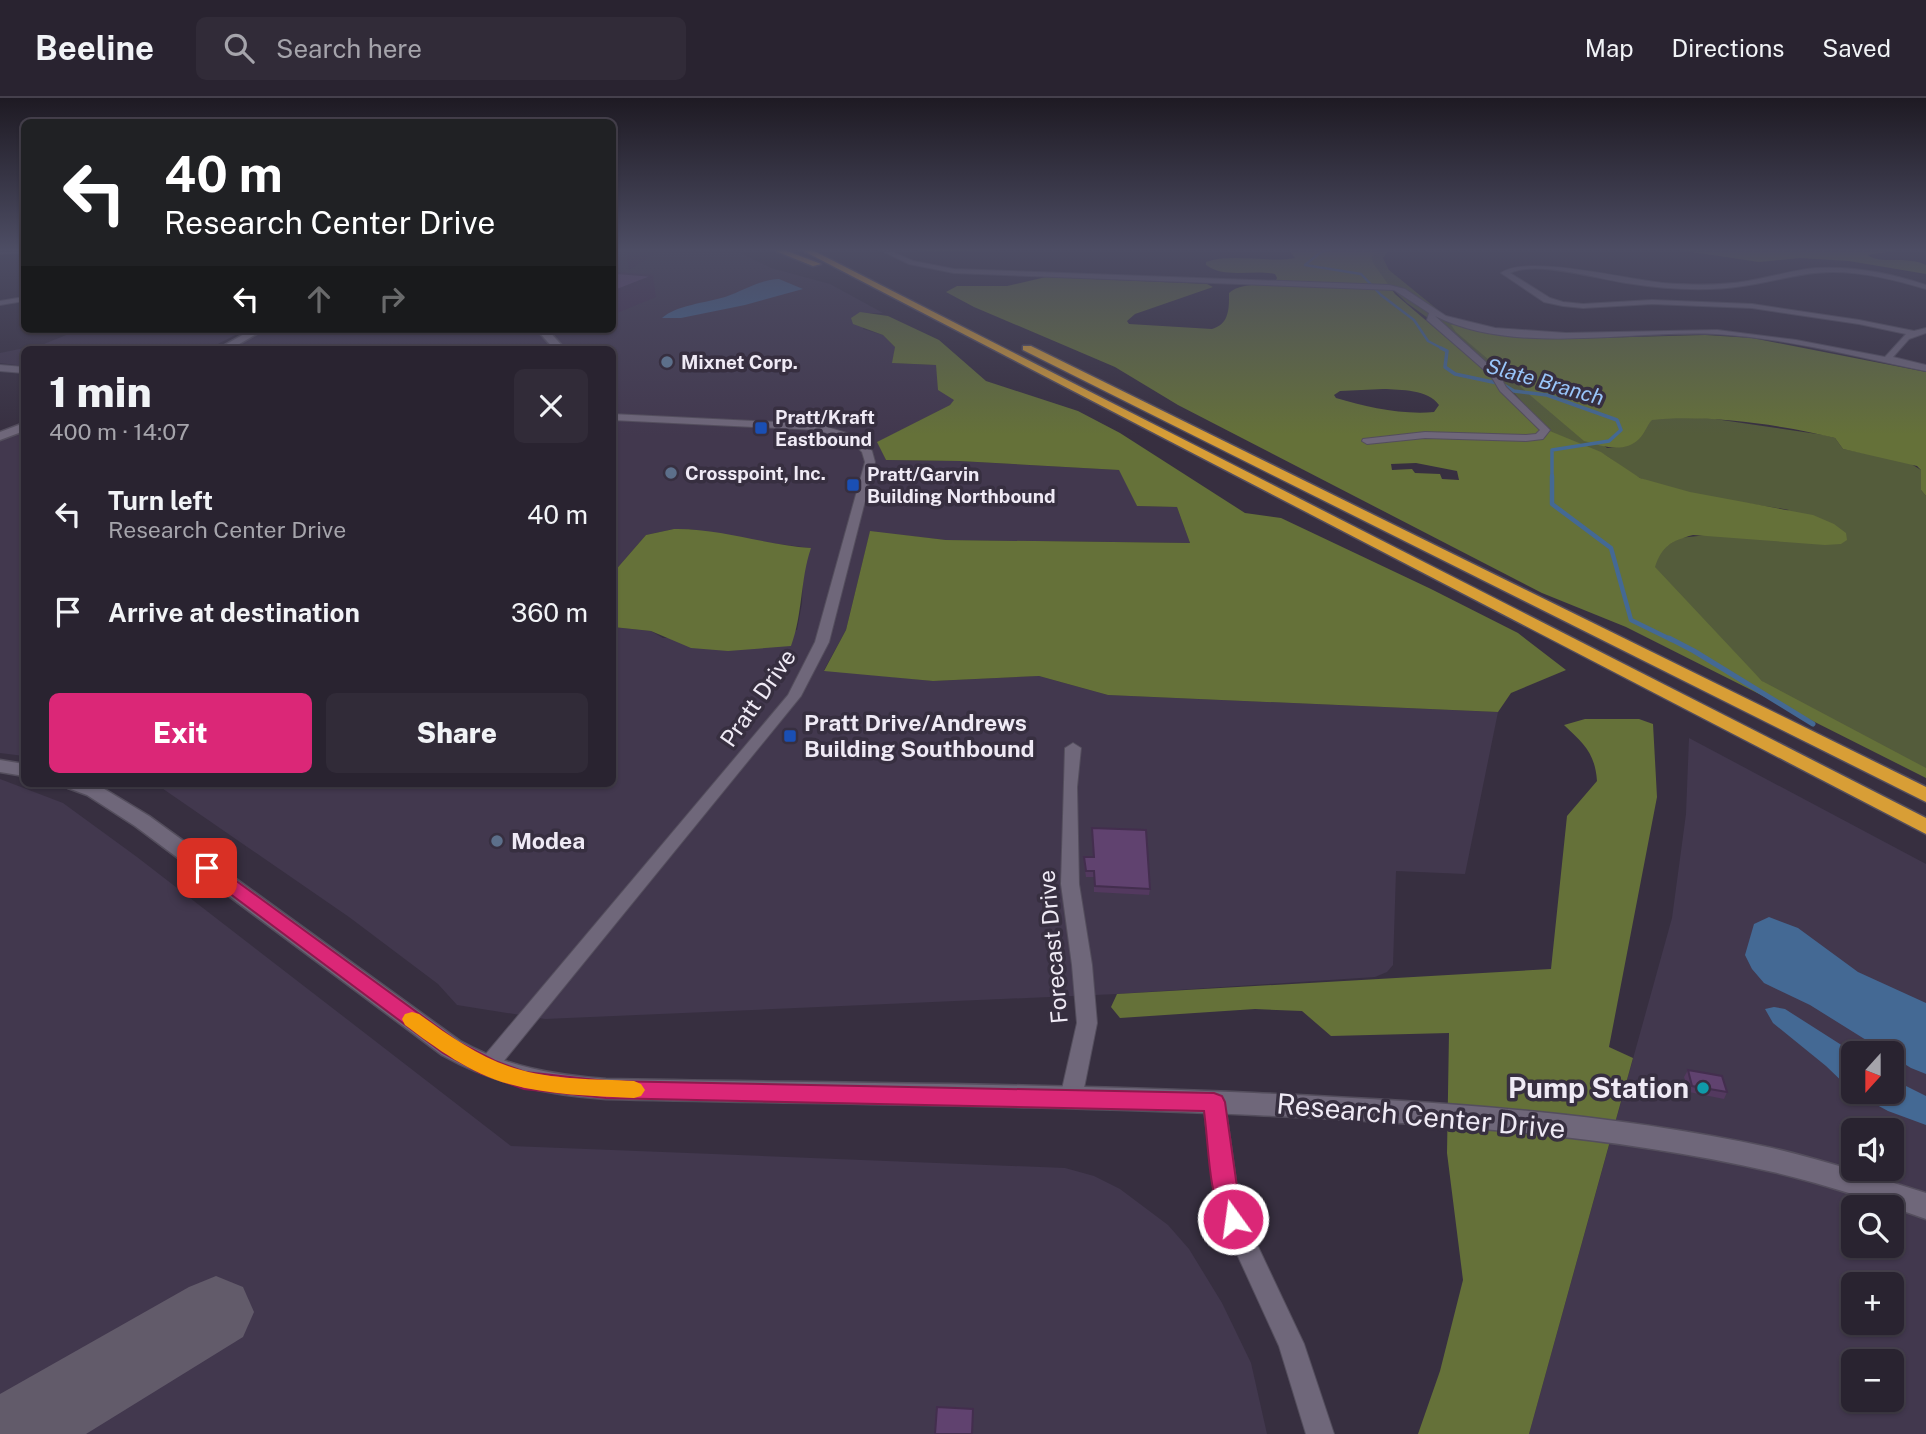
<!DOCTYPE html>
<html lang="en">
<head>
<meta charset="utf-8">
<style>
  body { margin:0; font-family:"Public Sans",sans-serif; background:#312b38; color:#f1f3f6; height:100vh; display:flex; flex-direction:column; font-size:26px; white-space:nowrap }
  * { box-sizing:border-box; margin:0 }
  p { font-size:23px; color:#a5a4ab }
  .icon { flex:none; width:38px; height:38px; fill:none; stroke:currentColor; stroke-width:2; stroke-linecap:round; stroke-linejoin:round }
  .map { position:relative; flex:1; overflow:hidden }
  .panel { position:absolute; left:21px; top:248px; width:595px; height:441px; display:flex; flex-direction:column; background:#292330; border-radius:10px; box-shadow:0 2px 5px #0004,0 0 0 2px #45404c }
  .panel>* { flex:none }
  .guide { position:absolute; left:21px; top:21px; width:595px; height:214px; border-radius:10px; box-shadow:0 2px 5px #0004,0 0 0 2px #45404c; background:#202124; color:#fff; overflow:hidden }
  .needle { width:46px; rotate:201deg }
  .fabs { position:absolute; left:1841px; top:943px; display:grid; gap:14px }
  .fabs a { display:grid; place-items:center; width:63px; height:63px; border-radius:10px; background:#292330; box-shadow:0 2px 5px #0004,0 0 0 2px #45404c; font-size:35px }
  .pin { position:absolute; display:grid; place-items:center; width:60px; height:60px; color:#fff; margin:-30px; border-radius:14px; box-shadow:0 4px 10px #0006 }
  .me { position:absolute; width:77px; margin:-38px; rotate:346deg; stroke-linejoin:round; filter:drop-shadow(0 0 5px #0008) }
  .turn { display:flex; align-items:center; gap:24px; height:147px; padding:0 28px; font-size:32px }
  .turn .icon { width:91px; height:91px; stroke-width:2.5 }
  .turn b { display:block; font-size:49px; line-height:60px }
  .lanes { display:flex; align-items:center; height:66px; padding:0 28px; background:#0003; justify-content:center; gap:35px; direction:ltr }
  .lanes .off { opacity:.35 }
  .round { display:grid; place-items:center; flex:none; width:74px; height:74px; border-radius:10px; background:#312b38 }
  .summary { display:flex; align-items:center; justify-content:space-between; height:119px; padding:0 28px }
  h1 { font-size:42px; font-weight:800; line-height:52px }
  .primary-button { display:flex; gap:14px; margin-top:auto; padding:14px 28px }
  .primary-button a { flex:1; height:80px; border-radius:10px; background:#db2777; color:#fff; font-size:28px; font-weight:800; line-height:80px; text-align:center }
  .primary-button a+a { background:#312b38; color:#f1f3f6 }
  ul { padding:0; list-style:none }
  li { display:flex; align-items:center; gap:21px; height:98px; padding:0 28px }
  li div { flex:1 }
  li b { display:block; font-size:26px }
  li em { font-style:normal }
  header { display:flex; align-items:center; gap:42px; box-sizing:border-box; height:98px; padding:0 35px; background:#292330; border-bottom:2px solid #45404c }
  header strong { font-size:33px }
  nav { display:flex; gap:38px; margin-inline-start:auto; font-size:24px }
  .search { width:490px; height:63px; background:#312b38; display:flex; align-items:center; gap:18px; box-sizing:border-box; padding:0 24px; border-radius:10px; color:#a5a4ab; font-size:26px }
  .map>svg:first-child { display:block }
  .built { fill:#42384e; fill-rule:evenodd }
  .green { fill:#545c3b; fill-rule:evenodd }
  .forest { fill:#657139; fill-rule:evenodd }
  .water { fill:#446994 }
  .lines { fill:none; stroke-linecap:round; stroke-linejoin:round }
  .stream-far3 { stroke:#446994; stroke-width:2.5 }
  .stream-far2 { stroke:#446994; stroke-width:3.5 }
  .stream-far1 { stroke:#446994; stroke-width:4.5 }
  .stream { stroke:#446994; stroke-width:5 }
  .taxiway { fill:#625b6a; fill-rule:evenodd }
  .minor-casing { stroke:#544e5d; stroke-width:2 }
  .tertiary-casing { stroke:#544e5d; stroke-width:3 }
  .secondary-casing { stroke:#544e5d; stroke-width:3 }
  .motorway-casing { stroke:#544e5d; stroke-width:3 }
  .minor { fill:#6f677a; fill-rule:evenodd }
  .tertiary { fill:#6f677a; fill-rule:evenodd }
  .secondary { fill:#6f677a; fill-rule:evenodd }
  .motorway { fill:#d89e36; fill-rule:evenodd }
  .wall { fill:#53395f }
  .shaded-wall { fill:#432e4e }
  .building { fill:#60426f; stroke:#432e4e; stroke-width:2 }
  .route { fill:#db2777; stroke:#8e194d; stroke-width:2 }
  .slow { fill:#f59e0b }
  .service-dot { fill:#5c6f8a; stroke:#372f40; stroke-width:2.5 }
  .transit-dot { fill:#1a4fb4; stroke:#372f40; stroke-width:2.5 }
  .culture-dot { fill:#0f9aa8; stroke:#372f40; stroke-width:2.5 }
  .labels { text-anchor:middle; stroke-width:7; stroke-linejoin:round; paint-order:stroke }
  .far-poi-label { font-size:19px; font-weight:bold; fill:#efeaf5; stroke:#372f40; text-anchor:start }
  .far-water-label { font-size:21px; font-style:italic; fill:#99c5fa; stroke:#372f40 }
  .street-label { font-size:23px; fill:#efeaf5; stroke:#372f40 }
  .poi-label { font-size:23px; font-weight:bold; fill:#efeaf5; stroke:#372f40; text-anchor:start }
  .near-poi-label { font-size:28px; font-weight:bold; fill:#efeaf5; stroke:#372f40; text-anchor:end }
  .near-street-label { font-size:28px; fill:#efeaf5; stroke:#372f40 }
</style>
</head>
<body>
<header>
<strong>Beeline</strong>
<div class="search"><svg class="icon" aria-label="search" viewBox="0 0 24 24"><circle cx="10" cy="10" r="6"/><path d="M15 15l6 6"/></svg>Search here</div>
<nav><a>Map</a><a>Directions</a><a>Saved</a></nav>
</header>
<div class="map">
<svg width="1926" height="1336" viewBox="0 0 1926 1336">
  <rect width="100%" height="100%" fill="#372f40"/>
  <g class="built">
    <path d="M613,150H730L771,170L830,186L883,215H870L863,231L883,237L895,249L893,265L936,267L938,276L955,302L950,307L878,344L886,362L959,363L1120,372L1137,408L1177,409L1190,445L946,442L870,434L846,532L824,572L933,583L1039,578L1108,597L1498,614L1465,776L1396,773L1393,867L1387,874L1375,879L1117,896L545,921L457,907L438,886L349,819L156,686H612L613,529L651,533L663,540L797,532L802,505L803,473L810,450L754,443L690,431H674L646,437L613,475L612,252H316L318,250L233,249L266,231H612Z"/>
    <path d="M81,231H247L206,252H24V268L0,265V255L44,246Z"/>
    <path d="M24,332V658L0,655V340Z"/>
    <path d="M1689,640L1926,766V1336H1529L1672,820L1686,716ZM1853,956H1892V994H1853ZM1853,1032H1892V1071H1853ZM1853,1110H1892V1148H1853ZM1853,1186H1892V1225H1853ZM1853,1264H1892V1302H1853Z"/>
    <path d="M0,681L63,705L137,759L511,1048L1065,1070L1094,1078L1120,1091L1168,1127L1189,1151L1222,1205L1251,1265L1267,1336H0Z"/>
  </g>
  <path class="green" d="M1376,150H1391L1383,160L1389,172L1607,350C1635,350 1637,339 1652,321L1681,319L1715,321L1824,337L1835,340L1843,351L1908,364L1921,372V392L1926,398V672L1782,602L1669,496L1544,328L1515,296L1443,231L1407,205L1379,178L1368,160ZM1594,352C1611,357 1623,373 1640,380C1686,400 1740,403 1789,412L1707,437L1679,440L1661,452Z"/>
  <g class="forest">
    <path d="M897,150H1062L934,154Z"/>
    <path d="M1287,150H1379L1372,159L1373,165L1395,196L1491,278L1540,329L1601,354L1640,380L1690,394L1813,417L1834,426L1846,435L1847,442L1841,446L1825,447L1693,437C1671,443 1662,448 1655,469L1762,583L1926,670V680L1626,529L1542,495L1178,307L1115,269L974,209L946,194L957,188H1007L1046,179L1207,186L1213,189L1135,216L1127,223L1129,226L1212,231C1230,226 1229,209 1229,195C1241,185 1258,187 1274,187L1277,180L1275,176C1253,171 1225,181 1206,167V164C1231,155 1268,165 1295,160ZM1383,291C1401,292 1428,291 1439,307L1434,314C1402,317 1366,309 1336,300L1334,297L1340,293ZM1416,365L1457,373L1459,382L1442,381L1440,376L1415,375L1412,371L1392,372L1391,366Z"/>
    <path d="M1665,150H1891L1894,151L1892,153L1868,157C1880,167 1905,157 1926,167V176L1849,163L1800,160L1759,164Z"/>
    <path d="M860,214L888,218L939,242L986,283L1078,313L1120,335L1245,415L1281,420L1431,491L1518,535L1566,572L1511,595L1498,614L1108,597L1039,578L933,583L824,573L846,532L870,433L946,442L1190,445L1177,409L1137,408L1119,372L959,363L886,362L877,344L950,307L954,302L938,292L936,267L892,265L895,249L883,237L853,226L851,220Z"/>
    <path d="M1456,226L1531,239L1559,241L1705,237L1752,240L1926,274V398L1921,392V372L1917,368L1843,351L1835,340C1785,327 1703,316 1652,322C1647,327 1645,335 1639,341C1624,356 1602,348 1584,343L1456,234L1451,227Z"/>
    <path d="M674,431C719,430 765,447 811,450C800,482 803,516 791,548L728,553L691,550L651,533L613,529V475L646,437Z"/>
    <path d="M1585,621H1639L1653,626L1657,699L1609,949L1633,960L1529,1336H1418L1440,1273L1463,1182L1447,1055L1449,935L1331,938L1302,913L1255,911L1120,920L1111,909L1117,896L1551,871L1567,718L1597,683C1595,655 1584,646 1564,627Z"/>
  </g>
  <g class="water">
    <path d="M779,181L803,191L745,207L681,220H662C677,207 705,205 725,199C745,192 758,182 779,181Z"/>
    <path d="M1769,819L1798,830L1858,874L1926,905V976L1911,970L1810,907L1764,885L1752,871L1745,857L1754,826Z"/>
    <path d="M1774,909L1785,911L1854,955L1853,994H1892V981L1926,998V1027L1888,1013L1853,994L1826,968L1773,925L1765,911Z"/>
  </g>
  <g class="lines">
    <path class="stream-far3" d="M1335,150L1321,154L1305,167L1361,176L1381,197L1414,222L1428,243L1445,252"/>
    <path class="stream-far2" d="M1441,250L1447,253L1445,269L1455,276L1502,286L1514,293L1547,297L1617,322L1621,332L1609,343L1552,352V380"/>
    <path class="stream-far1" d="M1552,378V406L1611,450L1631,522L1672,542"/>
    <path class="stream" d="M1669,540L1694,553L1813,626"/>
    <path class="taxiway" d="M216,1178L243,1189L254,1214L243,1239L86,1336H0V1296L189,1189Z"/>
    <g class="minor-casing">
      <g id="minor">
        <path d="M876,150H884L913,163L954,171L1389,187L1405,191L1446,218L1495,230L1566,235L1717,232L1796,242L1885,259L1906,236L1859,226L1752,210L1652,206L1583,210L1563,208L1544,204L1501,175C1527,156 1628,182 1663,185C1691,187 1720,188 1748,183C1771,179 1793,172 1816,170C1853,168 1891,175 1926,187V191C1895,182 1865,174 1832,174C1801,174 1773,184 1743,188C1704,194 1664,191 1626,185C1597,181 1536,162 1510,175L1550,200L1563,204L1583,206L1652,202L1752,206L1859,222L1914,233L1926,230V235L1909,241L1893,259L1926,267V273C1856,259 1786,240 1715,236C1629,232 1514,258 1435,218L1498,275L1506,289L1550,332L1543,341L1526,343L1425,340L1367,346L1362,343L1363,341L1425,334L1526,337L1536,336L1540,332L1500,293L1491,278L1427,222L1429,215L1394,192L954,175L909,166Z"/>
        <path d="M24,151V155L0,156V152Z"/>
        <path d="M24,199V203L0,207V203Z"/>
        <path d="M0,267L24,269V275L0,273Z"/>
        <path d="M612,316L818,326L859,339L872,353L875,364L829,544L801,598L494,975L487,977L480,975L476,969L480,963L788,597L815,544L865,364L862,354L851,343L817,332L612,322Z"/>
        <path d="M1073,645L1081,650L1077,689L1079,786L1092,867L1097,925L1082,1000L1079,1006L1071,1009L1063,1006L1060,1000L1077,925L1072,867L1061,786L1065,650Z"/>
        <path d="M1214,995L1222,998L1225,1004L1237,1089L1245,1121L1304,1246L1334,1336H1306L1279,1248L1221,1121L1213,1089L1203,1004L1206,998Z"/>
      </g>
    </g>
    <g class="tertiary-casing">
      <path id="tertiary" d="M536,231H547L566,252H555Z"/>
    </g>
    <g class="secondary-casing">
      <g id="secondary">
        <path d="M253,231H265L229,252H216Z"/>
        <path d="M24,325V333L0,342V334Z"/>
        <path d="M0,662L24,666V678L0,674Z"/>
        <path d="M65,686H93L101,689L149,718L460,943C507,969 553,977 606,981C822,985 1038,985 1254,995C1428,1003 1602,1013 1772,1050C1824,1062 1875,1079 1926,1095V1121C1875,1103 1825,1086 1773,1074C1602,1035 1428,1025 1255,1017C1039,1007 822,1006 606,1001C547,997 494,986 442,957L135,728L87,697L68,690Z"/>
      </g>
    </g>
    <g class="motorway-casing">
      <g id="motorway">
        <path d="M768,150H779L821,166L813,168Z"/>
        <path d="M798,150H808L1926,720V736Z"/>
        <path d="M1023,248H1031L1926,689V704L1023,252Z"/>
      </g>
    </g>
    <use href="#minor" class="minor"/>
    <use href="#tertiary" class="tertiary"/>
    <use href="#secondary" class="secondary"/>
    <use href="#motorway" class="motorway"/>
  </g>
  <g class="wall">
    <path d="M1092,730L1150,791L1149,797L1094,794V779H1086L1084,765V759H1093Z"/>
    <path d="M1688,972L1727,994L1724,1001L1689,994L1684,979Z"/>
  </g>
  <g class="shaded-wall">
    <path d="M630,150H693V152L659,153L629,172L626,152Z"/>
    <path d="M653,178L656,199L612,217V194Z"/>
  </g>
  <g class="building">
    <path d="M617,175L653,178L612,194V177Z"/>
    <path d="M1092,730L1146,732L1150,791L1095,788L1094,773H1086L1084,759H1094Z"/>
    <path d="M1688,972L1722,978L1727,994L1692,988Z"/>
    <path d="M937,1309L973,1311L972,1336H935Z"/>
  </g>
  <linearGradient id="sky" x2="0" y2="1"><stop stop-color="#1e1a23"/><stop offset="0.45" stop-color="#4d4d64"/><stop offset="1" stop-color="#4d4d64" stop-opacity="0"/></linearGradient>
  <rect width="1926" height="337" fill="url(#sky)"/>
  <path class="route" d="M207,764L213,766L458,944L495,963L525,974L606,983L1214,995L1222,998L1225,1004L1237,1089L1245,1121L1242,1129L1233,1132L1225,1129C1208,1094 1209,1050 1204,1013L606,1000L524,991L480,975L443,955L201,774L198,770Z"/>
  <path class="slow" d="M412,914L419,916C448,937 479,959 514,970C552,982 595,981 634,983L641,986L645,992L641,998L634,1000C592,998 549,997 509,986C471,976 436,950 405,927L402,921L405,916Z"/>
  <g class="service-dot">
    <circle cx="667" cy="264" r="7"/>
    <circle cx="671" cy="375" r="7"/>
    <circle cx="497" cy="743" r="7"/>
  </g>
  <g class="transit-dot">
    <rect x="754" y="323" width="14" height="14" rx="3.5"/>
    <rect x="846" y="380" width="14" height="14" rx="3.5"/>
    <rect x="783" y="631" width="14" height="14" rx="3.5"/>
  </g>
  <circle class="culture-dot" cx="1703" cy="990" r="7"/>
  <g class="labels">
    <g class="far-poi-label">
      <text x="681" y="271">Mixnet Corp.</text>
      <text x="775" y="326">Pratt/Kraft<tspan x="775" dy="22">Eastbound</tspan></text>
      <text x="685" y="382">Crosspoint, Inc.</text>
      <text x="867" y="383">Pratt/Garvin<tspan x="867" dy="22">Building Northbound</tspan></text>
    </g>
    <g class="far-water-label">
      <text transform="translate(1545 284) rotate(16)" y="7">Slate Branch</text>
    </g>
    <g class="street-label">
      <text transform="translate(758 600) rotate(-55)" y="8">Pratt Drive</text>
      <text transform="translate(1053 849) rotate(-95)" y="8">Forecast Drive</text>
    </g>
    <g class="poi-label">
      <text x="804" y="633">Pratt Drive/Andrews<tspan x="804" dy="26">Building Southbound</tspan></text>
      <text x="511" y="751">Modea</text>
    </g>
    <g class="near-poi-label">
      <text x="1689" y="1000">Pump Station</text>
    </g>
    <g class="near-street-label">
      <text transform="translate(1421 1018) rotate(5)" y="10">Research Center Drive</text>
    </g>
  </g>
</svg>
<div class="fabs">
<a><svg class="needle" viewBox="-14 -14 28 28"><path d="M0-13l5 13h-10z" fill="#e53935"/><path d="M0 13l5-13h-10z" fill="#a5a4ab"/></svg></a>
<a><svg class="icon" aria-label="sound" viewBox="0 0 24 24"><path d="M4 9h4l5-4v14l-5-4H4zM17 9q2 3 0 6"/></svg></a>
<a><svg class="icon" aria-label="search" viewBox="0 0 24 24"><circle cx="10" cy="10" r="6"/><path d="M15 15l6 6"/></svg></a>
<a>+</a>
<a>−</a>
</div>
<div class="pin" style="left:207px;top:770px;background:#d93025"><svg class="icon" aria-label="arrive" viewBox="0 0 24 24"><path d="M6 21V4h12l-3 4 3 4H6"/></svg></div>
<svg class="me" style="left:1233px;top:1121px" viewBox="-20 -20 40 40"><circle r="17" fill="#db2777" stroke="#fff" stroke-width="3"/><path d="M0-11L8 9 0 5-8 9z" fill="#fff"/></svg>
<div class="guide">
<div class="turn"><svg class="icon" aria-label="left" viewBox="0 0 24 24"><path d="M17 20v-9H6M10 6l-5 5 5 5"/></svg><div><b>40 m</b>Research Center Drive</div></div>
<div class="lanes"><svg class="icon" aria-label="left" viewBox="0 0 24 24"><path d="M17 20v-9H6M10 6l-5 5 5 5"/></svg><svg class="icon off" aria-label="ahead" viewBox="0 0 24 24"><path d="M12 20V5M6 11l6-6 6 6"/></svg><svg class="icon off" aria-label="right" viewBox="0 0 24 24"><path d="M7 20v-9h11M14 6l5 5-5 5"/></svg></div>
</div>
<section class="panel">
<div class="summary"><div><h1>1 min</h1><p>400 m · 14:07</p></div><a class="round"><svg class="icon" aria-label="close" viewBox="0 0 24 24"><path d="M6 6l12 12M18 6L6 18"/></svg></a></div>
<ul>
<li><svg class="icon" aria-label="left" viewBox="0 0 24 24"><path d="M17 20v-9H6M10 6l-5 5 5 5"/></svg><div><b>Turn left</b><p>Research Center Drive</p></div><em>40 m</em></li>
<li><svg class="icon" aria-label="arrive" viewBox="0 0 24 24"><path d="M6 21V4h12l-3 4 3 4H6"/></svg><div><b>Arrive at destination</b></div><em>360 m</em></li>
</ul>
<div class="primary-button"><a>Exit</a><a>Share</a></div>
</section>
</div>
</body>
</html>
